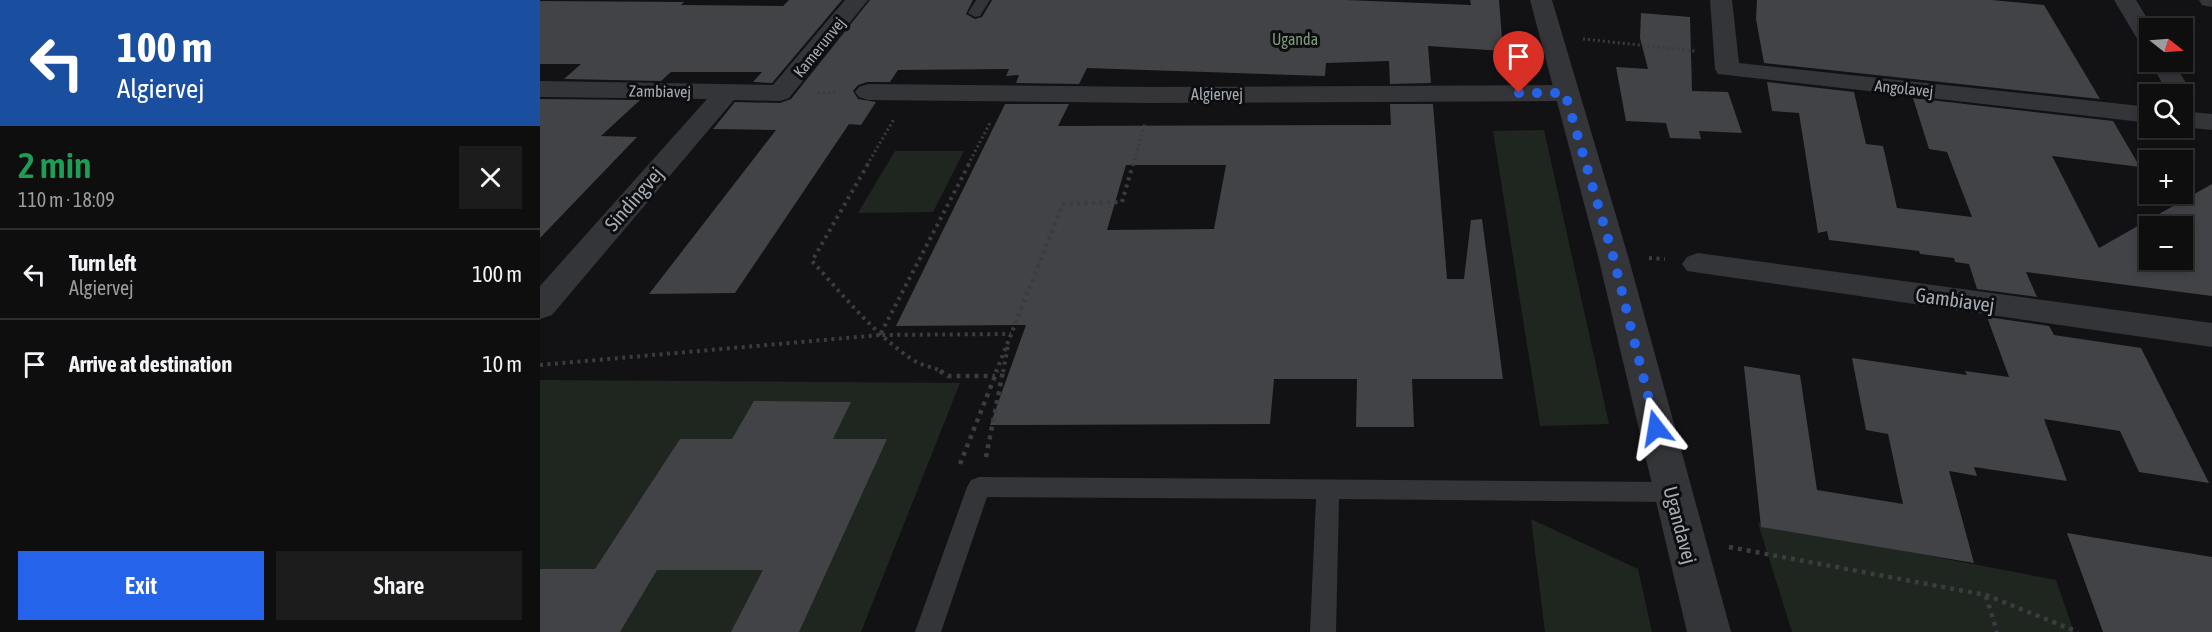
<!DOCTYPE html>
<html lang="en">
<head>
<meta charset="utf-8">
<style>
  body { margin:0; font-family:"Asap Condensed",sans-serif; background:#1c1c1d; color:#f1f3f6; height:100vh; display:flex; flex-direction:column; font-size:22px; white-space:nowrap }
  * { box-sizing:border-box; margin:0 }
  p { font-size:20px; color:#9b9c9e }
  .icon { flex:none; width:33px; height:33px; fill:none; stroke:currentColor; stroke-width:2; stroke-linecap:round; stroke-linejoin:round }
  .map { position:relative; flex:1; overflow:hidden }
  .details { display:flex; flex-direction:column; background:#0e0e0f; width:540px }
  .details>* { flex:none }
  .banner { background:#1a4fa0; color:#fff; overflow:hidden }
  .needle { width:39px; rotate:107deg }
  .tools { position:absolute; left:1599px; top:18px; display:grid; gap:12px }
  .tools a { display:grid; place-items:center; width:54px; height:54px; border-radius:0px; background:#0e0e0f; box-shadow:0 3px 9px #0003,0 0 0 2px #2e2e2f; font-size:30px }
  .pin { position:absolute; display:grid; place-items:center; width:51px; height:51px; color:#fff; margin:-62px -26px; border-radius:50% 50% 50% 0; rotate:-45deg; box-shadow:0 0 6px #0007 }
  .pin .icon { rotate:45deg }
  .me { position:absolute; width:66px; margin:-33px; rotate:346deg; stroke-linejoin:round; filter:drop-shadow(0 0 4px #0008) }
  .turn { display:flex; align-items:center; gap:21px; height:126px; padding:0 18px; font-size:27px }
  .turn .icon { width:78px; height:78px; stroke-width:2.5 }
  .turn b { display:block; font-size:42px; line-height:51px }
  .round { display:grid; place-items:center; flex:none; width:63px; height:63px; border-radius:0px; background:#1c1c1d }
  .summary { display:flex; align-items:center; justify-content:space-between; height:102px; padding:0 18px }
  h1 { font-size:36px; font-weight:600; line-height:45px; color:#1e9e55 }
  .button { display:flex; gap:12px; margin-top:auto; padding:12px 18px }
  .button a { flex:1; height:69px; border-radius:0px; background:#2563eb; color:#fff; font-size:24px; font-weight:600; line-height:69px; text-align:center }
  .button a+a { background:#1c1c1d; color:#f1f3f6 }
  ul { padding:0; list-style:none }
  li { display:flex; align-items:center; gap:18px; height:90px; padding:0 18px; border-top:2px solid #2e2e2f }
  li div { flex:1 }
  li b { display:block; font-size:22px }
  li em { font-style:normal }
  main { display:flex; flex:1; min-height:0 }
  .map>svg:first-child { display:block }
  .green { fill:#1f261f }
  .building { fill:#414347; fill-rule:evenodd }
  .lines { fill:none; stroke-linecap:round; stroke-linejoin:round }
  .path-far2 { stroke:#3a3c3f; stroke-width:3; stroke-dasharray:2 3; stroke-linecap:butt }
  .path-far1 { stroke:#3a3c3f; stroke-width:4; stroke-dasharray:3 4.5; stroke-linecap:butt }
  .path { stroke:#3a3c3f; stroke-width:4.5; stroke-dasharray:4 5; stroke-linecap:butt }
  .service { fill:#333538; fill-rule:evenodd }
  .minor { fill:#333538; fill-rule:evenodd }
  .tertiary { fill:#333538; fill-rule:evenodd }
  .route { stroke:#2563eb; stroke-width:10; stroke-dasharray:0 18 }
  .labels { text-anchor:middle; stroke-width:6; stroke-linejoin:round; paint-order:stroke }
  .far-park-label { font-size:16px; fill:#7e9d7c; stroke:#0d0d0f }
  .far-street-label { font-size:16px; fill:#a4abb3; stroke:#0d0d0f }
  .street-label { font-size:20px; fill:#a4abb3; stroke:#0d0d0f }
</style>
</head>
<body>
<main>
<section class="details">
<div class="banner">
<div class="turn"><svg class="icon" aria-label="left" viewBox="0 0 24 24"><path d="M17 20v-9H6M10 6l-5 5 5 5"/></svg><div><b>100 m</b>Algiervej</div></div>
</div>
<div class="summary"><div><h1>2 min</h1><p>110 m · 18:09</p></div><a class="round"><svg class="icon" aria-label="close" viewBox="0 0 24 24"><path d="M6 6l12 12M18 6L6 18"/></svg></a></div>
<ul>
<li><svg class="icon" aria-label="left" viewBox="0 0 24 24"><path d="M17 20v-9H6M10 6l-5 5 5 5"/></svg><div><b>Turn left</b><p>Algiervej</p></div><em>100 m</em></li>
<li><svg class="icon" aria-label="arrive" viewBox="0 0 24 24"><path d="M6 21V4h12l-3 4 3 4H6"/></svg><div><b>Arrive at destination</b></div><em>10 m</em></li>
</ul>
<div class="button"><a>Exit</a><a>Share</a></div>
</section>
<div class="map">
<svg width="1672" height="632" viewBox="0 0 1672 632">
  <rect width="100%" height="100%" fill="#121214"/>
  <g class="green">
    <path d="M1004,130L1069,424L1000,426L953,131Z"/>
    <path d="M355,151H424L393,212L318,213Z"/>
    <path d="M0,380L420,383L321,632H0Z"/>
    <path d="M991,519L1098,569L1112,632H1005Z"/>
    <path d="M1218,523L1516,580L1534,632H1252Z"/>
  </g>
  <g class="building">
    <path d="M249,0H302L232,83L213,82L222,72H131L121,81L24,79L41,64H0V1L144,2L141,5L243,6Z"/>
    <path d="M330,0H433L426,14L435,19L442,17L452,0H806L931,5L930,0H959L963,51L888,46L891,83L850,84L849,61L786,63L785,76L547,68L539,84L476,83L479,75L466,76L469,69L358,70L350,82H327L318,85L313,91L318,99L336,102L321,125L309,124L195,293L109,294L236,130L173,129L195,102L240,103L251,99Z"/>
    <path d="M1217,0H1452L1504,5L1560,99L1224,63L1216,19Z"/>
    <path d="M1101,13L1150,17L1152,91L1188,92L1202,133L1159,131L1161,139L1130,138L1126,123L1086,121L1076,67L1108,69L1100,38Z"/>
    <path d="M1227,82L1314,92L1326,144L1343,146L1357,208L1432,217L1407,152L1389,149L1373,98L1573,121L1600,167L1512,156L1559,248L1672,184V296L1486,272L1497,297L1437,289L1429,264L1415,262L1414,258L1380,254L1379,251L1289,240L1287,231L1278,233L1259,113L1232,111ZM1610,226H1642V260H1610Z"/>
    <path d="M0,99L100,100L61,136L97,137L0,238Z"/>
    <path d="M465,104H529L518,126L851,125L850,104H893L907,279H924L931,220L942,219L963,379H872L874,427H816L817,379H734L730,424L450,425L486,325L356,326ZM586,165H686L674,229L567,230Z"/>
    <path d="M1447,317L1509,326L1514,335L1601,348L1669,483L1599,472L1580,431L1504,419L1527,481L1434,467L1437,476L1409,471L1434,563L1221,527L1204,366L1260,375L1277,490L1363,504L1348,434L1326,430L1312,358L1427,375L1425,371L1469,377Z"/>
    <path d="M214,401L311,402L293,439H347L259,632H191L223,570H117L80,632H0V569H55L140,439H192Z"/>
    <path d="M1527,533L1672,557V632H1563Z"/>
  </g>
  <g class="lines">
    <g class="path-far2">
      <path d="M1043,39L1155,51"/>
      <path d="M278,93H298"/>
      <path d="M327,165L354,119"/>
      <path d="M428,165L451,121"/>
      <path d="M593,165L605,123"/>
    </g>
    <g class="path-far1">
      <path d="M328,164L272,261C303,295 334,334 373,360C382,366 393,367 403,372"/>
      <path d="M429,164L340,335L471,334"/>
      <path d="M1109,258L1125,259"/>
      <path d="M0,365L340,335"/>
      <path d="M456,372L523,204L582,202L593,164"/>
      <path d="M463,372L468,346"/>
    </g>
    <g class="path">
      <path d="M400,371L408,376H455"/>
      <path d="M446,457L463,371"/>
      <path d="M420,464L457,371"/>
      <path d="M1189,547L1446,595L1538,632"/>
      <path d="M1446,596L1457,632"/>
    </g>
    <g class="service">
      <path d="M436,0H450L440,16L435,17L428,13Z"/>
      <path d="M439,477L1132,482L1140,485L1144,492L1140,499L1132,502L799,499L796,632H770L776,499L447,497L401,632H375L427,487L431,480Z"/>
    </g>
    <g class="minor">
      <path d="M305,0H328L249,98L240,101L194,100L12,315L0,319V286L167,99L0,97V81L233,85Z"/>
      <path d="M1170,0H1192L1199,63L1610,107V123L1178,74L1175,69Z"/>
      <path d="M1574,0H1596L1613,28H1610V49L1602,47Z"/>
      <path d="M1610,61L1633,62L1653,94L1649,99L1642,101V94H1628Z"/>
      <path d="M328,84L612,87L1025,85L1034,88L1038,93L1034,98L1025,101L612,103L328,100L319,97L315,92L319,87Z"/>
      <path d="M1642,111L1672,114V130L1642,127Z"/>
      <path d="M1158,253L1672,323V347L1147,271L1142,264L1147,257Z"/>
    </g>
    <g class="tertiary">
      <path d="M990,0H1012L1088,256L1191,632H1147L1058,256Z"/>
      <path d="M1659,0H1672V7L1662,5Z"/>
    </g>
  </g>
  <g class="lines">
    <path class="route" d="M979,93H1025L1073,256L1116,428"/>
  </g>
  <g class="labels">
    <g class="far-park-label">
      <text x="755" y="45">Uganda</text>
    </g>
    <g class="far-street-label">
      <text transform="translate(279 47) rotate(-51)" y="6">Kamerunvej</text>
      <text transform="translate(1364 88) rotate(6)" y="6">Angolavej</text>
      <text transform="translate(120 91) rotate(1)" y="6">Zambiavej</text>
      <text x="677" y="100">Algiervej</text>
    </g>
    <g class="street-label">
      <text transform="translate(94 199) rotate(-49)" y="7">Sindingvej</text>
      <text transform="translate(1415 300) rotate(8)" y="7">Gambiavej</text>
      <text transform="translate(1140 525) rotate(75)" y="7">Ugandavej</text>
    </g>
  </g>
</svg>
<div class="tools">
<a><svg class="needle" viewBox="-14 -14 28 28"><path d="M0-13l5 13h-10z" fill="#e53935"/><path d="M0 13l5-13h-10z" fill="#9b9c9e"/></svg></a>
<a><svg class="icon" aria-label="search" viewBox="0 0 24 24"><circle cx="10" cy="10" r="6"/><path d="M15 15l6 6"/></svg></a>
<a>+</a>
<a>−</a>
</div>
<div class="pin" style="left:979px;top:93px;background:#d93025"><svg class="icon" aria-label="arrive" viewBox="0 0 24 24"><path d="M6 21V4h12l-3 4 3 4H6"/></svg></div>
<svg class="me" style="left:1116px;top:428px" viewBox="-20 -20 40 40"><path d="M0-17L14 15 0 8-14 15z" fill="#2563eb" stroke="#fff" stroke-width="4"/></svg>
</div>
</main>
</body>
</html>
